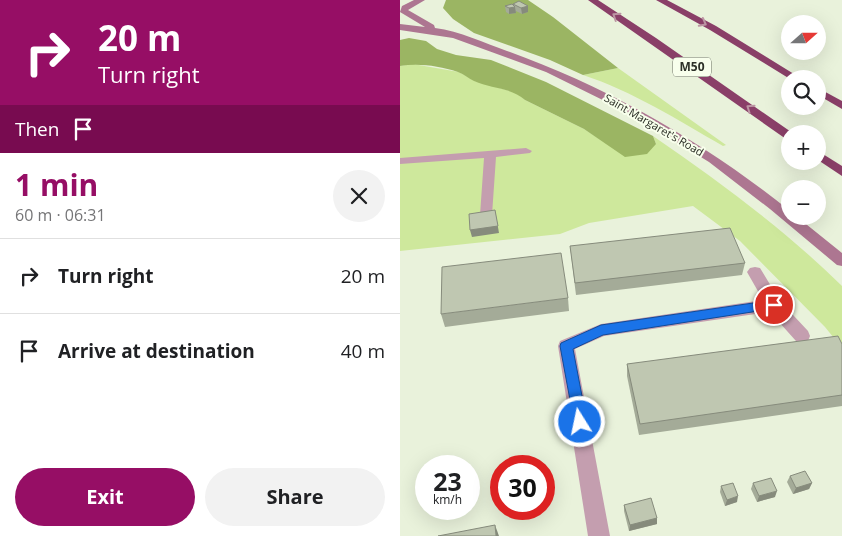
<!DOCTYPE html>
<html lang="en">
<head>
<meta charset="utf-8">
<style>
  body { margin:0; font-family:"Open Sans",sans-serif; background:#f2f2f2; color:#202124; height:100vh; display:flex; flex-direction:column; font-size:19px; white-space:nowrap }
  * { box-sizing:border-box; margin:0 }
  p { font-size:16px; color:#757577 }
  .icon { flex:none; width:28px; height:28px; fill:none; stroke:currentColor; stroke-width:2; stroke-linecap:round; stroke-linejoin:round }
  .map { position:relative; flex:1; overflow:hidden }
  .sheet { display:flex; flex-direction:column; background:#fff; width:400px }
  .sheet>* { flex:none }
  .banner { background:#960e65; color:#fff; overflow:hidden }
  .needle { width:32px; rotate:69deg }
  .tools { position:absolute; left:381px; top:15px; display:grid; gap:10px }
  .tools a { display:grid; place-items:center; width:45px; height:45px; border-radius:50%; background:#fff; box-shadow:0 5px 20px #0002; font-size:25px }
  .speed { position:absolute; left:15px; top:455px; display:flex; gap:10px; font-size:25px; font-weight:700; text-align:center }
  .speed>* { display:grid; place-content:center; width:65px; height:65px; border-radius:50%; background:#fff; box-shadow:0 5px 20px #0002; line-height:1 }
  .speed small { font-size:12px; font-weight:400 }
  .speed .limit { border:8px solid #d22; background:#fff; color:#111 }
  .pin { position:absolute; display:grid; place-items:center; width:42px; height:42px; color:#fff; margin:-21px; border:2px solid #fff; border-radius:50%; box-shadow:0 1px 5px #0007 }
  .me { position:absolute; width:55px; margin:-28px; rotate:350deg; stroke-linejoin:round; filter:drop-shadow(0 0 4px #0008) }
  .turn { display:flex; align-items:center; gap:18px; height:105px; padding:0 15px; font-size:22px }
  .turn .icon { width:65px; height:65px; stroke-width:2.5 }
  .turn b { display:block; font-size:35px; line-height:42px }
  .then { display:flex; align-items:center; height:48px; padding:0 15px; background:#0003; gap:10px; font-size:19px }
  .round { display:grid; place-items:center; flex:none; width:52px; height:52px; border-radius:26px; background:#f2f2f2 }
  .head { display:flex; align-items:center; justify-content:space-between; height:85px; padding:0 15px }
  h1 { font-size:30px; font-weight:700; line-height:38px; color:#960e65 }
  .cta { display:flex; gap:10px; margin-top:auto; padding:10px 15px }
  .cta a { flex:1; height:58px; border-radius:30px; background:#960e65; color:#fff; font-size:20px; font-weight:700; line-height:58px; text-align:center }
  .cta a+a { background:#f2f2f2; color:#202124 }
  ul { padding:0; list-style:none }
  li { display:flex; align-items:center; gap:15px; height:75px; padding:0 15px; border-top:1px solid #e0e0e0 }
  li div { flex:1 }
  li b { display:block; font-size:19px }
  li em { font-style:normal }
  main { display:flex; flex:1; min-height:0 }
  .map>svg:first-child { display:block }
  .green { fill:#cee89c }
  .forest { fill:#9bb563 }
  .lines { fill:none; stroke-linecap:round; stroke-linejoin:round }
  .lane { fill:#c49eaf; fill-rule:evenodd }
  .street { fill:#c49eaf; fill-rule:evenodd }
  .secondary { fill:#ad7691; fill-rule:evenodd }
  .highway { fill:#8a3f68; fill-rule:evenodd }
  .wall { fill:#a4ab98 }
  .shaded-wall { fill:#868b7c }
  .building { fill:#bfc7b1; stroke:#868b7c }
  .oneway { stroke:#bc95a3 }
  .route { fill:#1a73e8; stroke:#114b97 }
  .labels { text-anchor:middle; stroke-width:4; stroke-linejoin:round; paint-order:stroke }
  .far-street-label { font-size:11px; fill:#2d3128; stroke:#f8ffec }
  .shield { fill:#f8ffec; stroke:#6a6f63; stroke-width:1 }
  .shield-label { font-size:12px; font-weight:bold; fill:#2d3128 }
</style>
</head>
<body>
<main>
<section class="sheet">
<div class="banner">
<div class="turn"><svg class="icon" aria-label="right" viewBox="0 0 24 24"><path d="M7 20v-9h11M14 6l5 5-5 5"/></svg><div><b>20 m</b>Turn right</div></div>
<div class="then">Then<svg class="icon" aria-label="arrive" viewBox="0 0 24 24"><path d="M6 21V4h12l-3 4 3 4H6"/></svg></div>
</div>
<div class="head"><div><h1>1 min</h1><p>60 m · 06:31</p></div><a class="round"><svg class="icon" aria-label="close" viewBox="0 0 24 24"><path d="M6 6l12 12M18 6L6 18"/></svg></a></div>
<ul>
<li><svg class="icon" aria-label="right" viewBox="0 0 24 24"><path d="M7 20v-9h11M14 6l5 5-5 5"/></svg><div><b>Turn right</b></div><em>20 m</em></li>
<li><svg class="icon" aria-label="arrive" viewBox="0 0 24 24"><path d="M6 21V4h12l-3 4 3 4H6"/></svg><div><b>Arrive at destination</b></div><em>40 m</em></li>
</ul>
<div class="cta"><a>Exit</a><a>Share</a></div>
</section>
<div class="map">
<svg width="442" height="536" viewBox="0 0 442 536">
  <rect width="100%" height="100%" fill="#e9f2db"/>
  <g class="green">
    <path d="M13,64L59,72L75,81L117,93L125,100L184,129L204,142L256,144L253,136C320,182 384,229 442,286V348L425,327L340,241L293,206L189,223L160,234L0,251V66Z"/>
    <path d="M218,68L326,145L323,146C278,120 232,91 183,75Z"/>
  </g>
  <g class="forest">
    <path d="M46,0H128L153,17L218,68L183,75L150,60L74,33L53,19L43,8Z"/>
    <path d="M9,38L26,41L37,49L56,55L91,60L146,82L253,136L256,144L247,154L225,157L184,129L125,100C111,87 91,89 74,81C69,79 64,74 58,72C39,66 19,63 0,66V40Z"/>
  </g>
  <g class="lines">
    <path class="lane" d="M126,148L132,151L130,153L96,157L92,215L86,219L80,215L84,158L0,164V158Z"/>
    <path class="street" d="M355,267L360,268L380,301L408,331L410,336L408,341L402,343L396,341L370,312L204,336L175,349L210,536H188L158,346L160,341L201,324L363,300L347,272L350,268Z"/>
    <path class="secondary" d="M14,0H25L8,10L34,25L35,28C60,31 84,43 107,51C210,88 305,143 390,211V216H396L442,253V266L437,265L370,209L309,162L227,112L146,72L53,38L0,30V24L25,27L0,12L2,6Z"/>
    <g class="highway">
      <path d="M188,0H198L256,38L394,134H390V140L386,139Z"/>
      <path d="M256,0H267L316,26L402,79H390L310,30Z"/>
      <path d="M418,88L442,101V109L418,95Z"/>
      <path d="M418,151L442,166V176L418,160Z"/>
    </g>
  </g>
  <g class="wall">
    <path d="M113,4L128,6V12L122,14L116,11V13L109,14L106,12L105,6L113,5Z"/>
    <path d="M170,246L345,263L342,275L176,295Z"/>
    <path d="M168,298L169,311L45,327L41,314Z"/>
    <path d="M442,344V406L239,435L227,376V364Z"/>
    <path d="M390,476L412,483L409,489L393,494L387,482Z"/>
    <path d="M353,483L375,497L357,502L351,489Z"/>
    <path d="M321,486L337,502L325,506L320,492Z"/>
    <path d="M224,505L257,518V524L229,531L224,511Z"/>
  </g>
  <g class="shaded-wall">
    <path d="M128,6V12L122,14L121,8Z"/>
    <path d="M115,7L116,13L109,14V8Z"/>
    <path d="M95,210L99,233L72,237L70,230Z"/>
    <path d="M412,483L409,489L393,494L396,488Z"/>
    <path d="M377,491L375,497L357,502L359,496Z"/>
    <path d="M338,496L337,502L325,506L327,500Z"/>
    <path d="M257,518V524L229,531L230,525Z"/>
    <path d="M95,525L99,536H96Z"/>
  </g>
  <g class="building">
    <path d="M119,1L128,6L121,8L113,4Z"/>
    <path d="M112,4L115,7L109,8L105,6Z"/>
    <path d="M95,210L98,226L70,230L69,214Z"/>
    <path d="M330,228L345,263L175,283L170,246Z"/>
    <path d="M161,253L168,298L41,314L42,267Z"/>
    <path d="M438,336L442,344V395L240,424L227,364Z"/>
    <path d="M405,471L412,483L396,488L390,476Z"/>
    <path d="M371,478L377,491L359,496L353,483Z"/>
    <path d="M333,483L338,496L327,500L321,486Z"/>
    <path d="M251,498L257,518L230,525L224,505Z"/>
    <path d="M95,525L96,536H38Z"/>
  </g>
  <defs><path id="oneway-chevron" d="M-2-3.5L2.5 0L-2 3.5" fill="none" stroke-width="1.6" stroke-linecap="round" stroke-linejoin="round" transform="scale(1.25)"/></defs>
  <g class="oneway">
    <use href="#oneway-chevron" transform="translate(216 16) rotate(-147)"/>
    <use href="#oneway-chevron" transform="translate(303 23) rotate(28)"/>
    <use href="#oneway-chevron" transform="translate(350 108) rotate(-145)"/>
  </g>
  <path class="route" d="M374,300L378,302L380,305L378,308L203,335L173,349L187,422L185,427L180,429L175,427L160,346L161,343L201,325Z"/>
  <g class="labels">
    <g class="far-street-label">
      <text transform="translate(254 125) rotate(30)" y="4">Saint Margaret's Road</text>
    </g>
    <rect class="shield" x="273" y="57.5" width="38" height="19" rx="4"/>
    <g class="shield-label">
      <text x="292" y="71">M50</text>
    </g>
  </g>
</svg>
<div class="tools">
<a><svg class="needle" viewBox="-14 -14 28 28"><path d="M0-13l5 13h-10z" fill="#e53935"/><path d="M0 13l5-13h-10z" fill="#757577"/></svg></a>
<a><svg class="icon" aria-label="search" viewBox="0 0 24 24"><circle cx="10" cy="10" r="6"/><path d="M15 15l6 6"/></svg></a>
<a>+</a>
<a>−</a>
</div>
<div class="speed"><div>23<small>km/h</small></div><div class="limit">30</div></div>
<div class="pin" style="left:374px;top:305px;background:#d93025"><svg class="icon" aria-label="arrive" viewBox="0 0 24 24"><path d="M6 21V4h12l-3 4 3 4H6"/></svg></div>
<svg class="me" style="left:180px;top:422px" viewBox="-20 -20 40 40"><circle r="17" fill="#1a73e8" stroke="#fff" stroke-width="3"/><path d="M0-11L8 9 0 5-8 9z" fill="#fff"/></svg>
</div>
</main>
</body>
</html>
